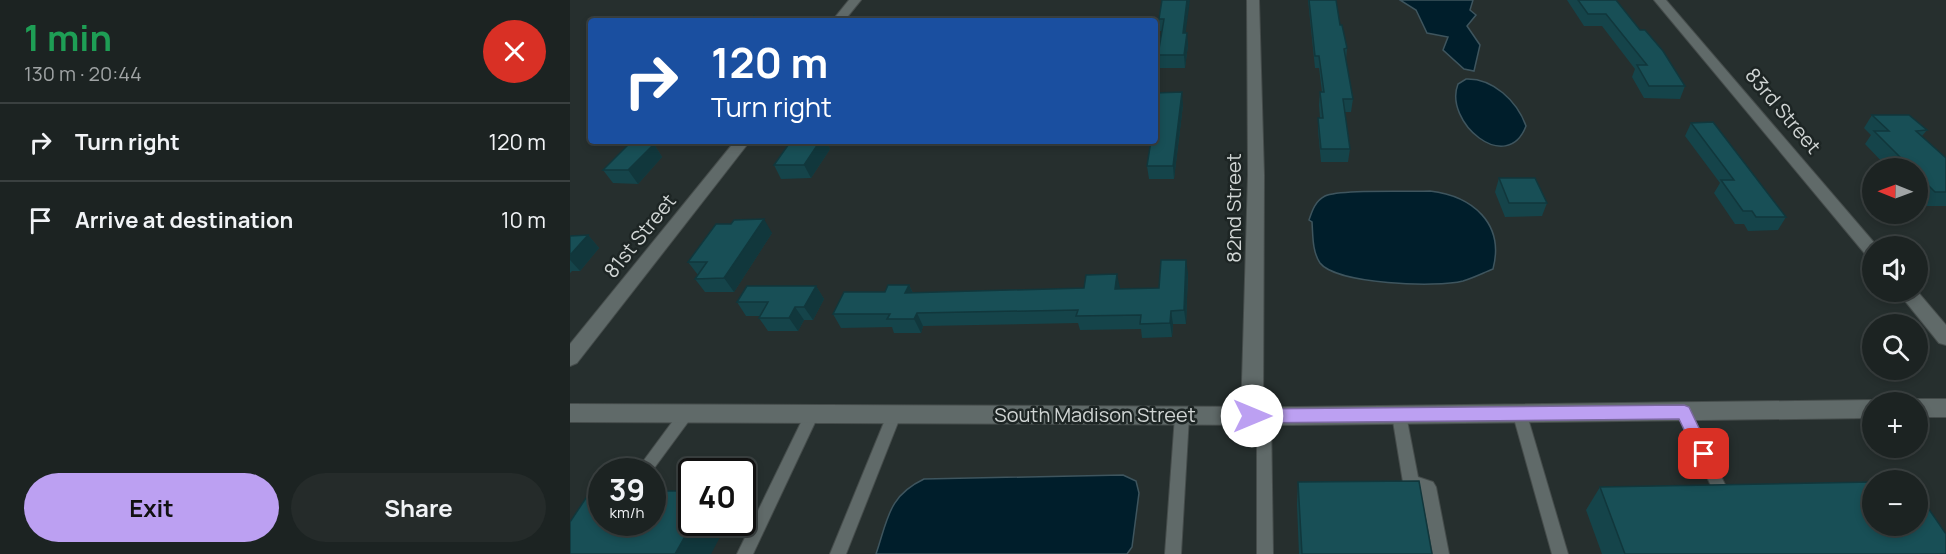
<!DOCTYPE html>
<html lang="en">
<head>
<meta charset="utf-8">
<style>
  body { margin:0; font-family:Manrope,sans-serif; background:#252b2a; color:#f1f3f6; height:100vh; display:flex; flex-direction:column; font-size:22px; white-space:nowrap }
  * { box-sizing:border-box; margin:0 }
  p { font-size:20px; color:#a0a4a5 }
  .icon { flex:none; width:33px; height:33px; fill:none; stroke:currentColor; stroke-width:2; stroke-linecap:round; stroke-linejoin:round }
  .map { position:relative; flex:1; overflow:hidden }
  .drawer { display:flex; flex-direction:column; background:#1c2322; width:570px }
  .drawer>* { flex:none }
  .top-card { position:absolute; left:18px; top:18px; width:570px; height:126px; border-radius:6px; box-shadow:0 3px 9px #0003,0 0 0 2px #3a4040; background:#1a4fa0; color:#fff; overflow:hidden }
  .needle { width:39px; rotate:271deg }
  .buttons { position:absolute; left:1292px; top:158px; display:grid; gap:12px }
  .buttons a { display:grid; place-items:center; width:66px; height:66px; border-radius:50%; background:#1c2322; box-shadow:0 3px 9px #0003,0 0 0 2px #3a4040; font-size:30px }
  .speed { position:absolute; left:18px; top:458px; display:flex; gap:12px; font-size:30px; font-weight:700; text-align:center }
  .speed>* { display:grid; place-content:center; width:78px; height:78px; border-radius:50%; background:#1c2322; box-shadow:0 3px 9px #0003,0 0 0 2px #3a4040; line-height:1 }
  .speed small { font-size:15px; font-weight:400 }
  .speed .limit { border:3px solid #111; border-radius:9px; background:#fff; color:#111 }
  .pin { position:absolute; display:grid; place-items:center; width:51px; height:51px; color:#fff; margin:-26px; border-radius:12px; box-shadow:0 3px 9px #0006 }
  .me { position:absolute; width:66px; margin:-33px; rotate:90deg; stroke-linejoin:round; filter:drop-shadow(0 0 4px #0008) }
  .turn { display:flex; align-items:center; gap:21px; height:126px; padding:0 24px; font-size:27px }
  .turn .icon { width:78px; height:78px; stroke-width:2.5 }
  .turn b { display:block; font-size:42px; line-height:51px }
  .round { display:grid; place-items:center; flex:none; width:63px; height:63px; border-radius:32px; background:#252b2a }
  .headline { display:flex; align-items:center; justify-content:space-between; height:102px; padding:0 24px }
  h1 { font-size:36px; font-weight:700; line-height:45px; color:#1e9e55 }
  .button { display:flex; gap:12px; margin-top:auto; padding:12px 24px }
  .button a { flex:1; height:69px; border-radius:36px; background:#bca0f2; color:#111; font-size:24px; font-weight:700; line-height:69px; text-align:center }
  .button a+a { background:#252b2a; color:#f1f3f6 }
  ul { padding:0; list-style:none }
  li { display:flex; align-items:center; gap:18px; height:78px; padding:0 24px; border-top:2px solid #3a4040 }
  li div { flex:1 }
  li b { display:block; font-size:22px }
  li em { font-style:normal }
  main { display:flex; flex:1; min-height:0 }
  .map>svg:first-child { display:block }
  .water { fill:#001e2b; stroke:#3e555e; stroke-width:1.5 }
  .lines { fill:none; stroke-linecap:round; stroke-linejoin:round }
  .lane-casing { stroke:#454c4b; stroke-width:2 }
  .street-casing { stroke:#454c4b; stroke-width:2 }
  .secondary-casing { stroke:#454c4b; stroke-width:2 }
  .lane { fill:#606a69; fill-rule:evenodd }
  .street { fill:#606a69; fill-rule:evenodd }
  .secondary { fill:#606a69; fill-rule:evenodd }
  .wall { fill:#15444a }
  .shaded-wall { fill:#11373c }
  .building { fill:#184f56; stroke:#11373c; stroke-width:1.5 }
  .route { fill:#bca0f2; stroke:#7a689d; stroke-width:1.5 }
  .labels { text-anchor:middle; stroke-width:5; stroke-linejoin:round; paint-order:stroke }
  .street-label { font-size:20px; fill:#d0d5d4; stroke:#1d2524 }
</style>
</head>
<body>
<main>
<section class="drawer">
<div class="headline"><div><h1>1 min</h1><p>130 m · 20:44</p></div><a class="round" style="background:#d93025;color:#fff"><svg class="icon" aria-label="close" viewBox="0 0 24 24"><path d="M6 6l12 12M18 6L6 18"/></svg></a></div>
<ul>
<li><svg class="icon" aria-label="right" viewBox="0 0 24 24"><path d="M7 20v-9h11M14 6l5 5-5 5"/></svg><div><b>Turn right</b></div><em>120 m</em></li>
<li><svg class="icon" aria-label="arrive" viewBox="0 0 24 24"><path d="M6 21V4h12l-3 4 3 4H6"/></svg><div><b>Arrive at destination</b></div><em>10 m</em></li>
</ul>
<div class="button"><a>Exit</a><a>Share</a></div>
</section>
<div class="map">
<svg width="1376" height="554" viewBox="0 0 1376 554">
  <rect width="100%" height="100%" fill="#262f2e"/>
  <g class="water">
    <path d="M830,0H903L900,10L906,15L897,26L910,45L904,71L894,69L873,50L878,37L857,33L846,10Z"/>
    <path d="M896,79C923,78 947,101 956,126C937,176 873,122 888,84Z"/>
    <path d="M860,191C902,196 935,223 923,269C913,273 903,278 893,281C867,288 766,284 750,263C742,251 743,235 742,222L739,220C742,211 745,201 755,196C769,189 839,192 860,191Z"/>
    <path d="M553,475L566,481L569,493L562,547L557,554H306C318,519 318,496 354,479Z"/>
  </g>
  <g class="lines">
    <g class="lane-casing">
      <g id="lane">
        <path d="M1114,406L1119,408L1158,491L1161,496L1158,501L1153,503L1148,501L1107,412L1109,408Z"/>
        <path d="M116,408L121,410L123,414L121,418L82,471H66L111,410Z"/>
        <path d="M242,408L247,410L249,414L183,554H167L237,410Z"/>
        <path d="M324,409L329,411L331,415L276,554H260L317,415L319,411Z"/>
        <path d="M829,409L834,411L836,415L848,477L863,482L866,487L879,554H863L851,492L836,487L833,482L822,415L824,411Z"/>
        <path d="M950,409L955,411L957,415L998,554H982L943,415L945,411Z"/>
        <path d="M612,410L617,412L619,416L611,554H595L605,416L607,412Z"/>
        <path d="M694,410L699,412L701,416L703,554H687V416L689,412Z"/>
      </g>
    </g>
    <g class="street-casing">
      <g id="street">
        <path d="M279,0H291L274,21H262Z"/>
        <path d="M677,0H689L694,175L693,416L690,422L682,425L674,422L671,416L678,175Z"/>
        <path d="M165,141H180L7,363L0,366V344Z"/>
      </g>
    </g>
    <g class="secondary-casing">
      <g id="secondary">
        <path d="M1084,0H1096L1307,246H1302V257L1296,255Z"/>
        <path d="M1327,291H1347L1376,325V345L1369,343Z"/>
        <path d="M1347,399H1376V417H1347V402H1339Z"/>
        <path d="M1302,400L1307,402H1302V418L725,425L0,422V404L725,407Z"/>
      </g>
    </g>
    <use href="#lane" class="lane"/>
    <use href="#street" class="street"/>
    <use href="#secondary" class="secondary"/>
  </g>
  <g class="wall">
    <path d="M592,0L616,33L618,45L615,68H589L588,55L592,31H590L589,19Z"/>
    <path d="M738,0H766L770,25L777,48L776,60L783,99L781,112H774L780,149L778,162H751L748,130V118H750L749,105L750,92H752L749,68H745Z"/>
    <path d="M997,0H1046L1115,86L1110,99L1074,98L1062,77L1065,69L1032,26H1014Z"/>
    <path d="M613,105L604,179H579L577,166Z"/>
    <path d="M1302,115L1357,130L1352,136L1376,158V206H1354L1347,198V168H1318L1295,144L1301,135L1294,128Z"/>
    <path d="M1121,123L1216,217L1208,230L1178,231L1174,224H1165L1144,193L1150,183L1115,136Z"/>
    <path d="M221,141H256L260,149L241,178L211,179L204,165Z"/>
    <path d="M84,144L92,157L68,184L43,183L33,170Z"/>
    <path d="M929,178L977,203L972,216L935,217L925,192Z"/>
    <path d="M161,224L202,233L164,292H135L125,279L128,275L118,262Z"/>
    <path d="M18,235L29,248L10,271H2L0,273V236Z"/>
    <path d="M618,273L616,324H603L602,337L572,338L571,329L510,330L508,323L353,326L351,333H324L322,327L271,328L263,314L315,292L339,285L343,293L589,288Z"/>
    <path d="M246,286L254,299L243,320H234L228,331H198L189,318L190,316H176L167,302Z"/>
    <path d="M728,482L862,554H729L727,505Z"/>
    <path d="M1030,487L1376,554H1032L1016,510Z"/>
  </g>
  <g class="shaded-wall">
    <path d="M617,0H620L614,45L613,33Z"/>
    <path d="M617,33L618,45L615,68L614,55Z"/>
    <path d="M612,92L613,105L604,179L603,166Z"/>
    <path d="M250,141H256L260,149L241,178L234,165Z"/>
    <path d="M84,144L92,157L68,184L58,170Z"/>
    <path d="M194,219L202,233L164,292L154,278Z"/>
    <path d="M18,235L29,248L10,271L0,260V255Z"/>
    <path d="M616,260L618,273L616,324L614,310Z"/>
    <path d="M547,274L550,288L548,303L545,289Z"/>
    <path d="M339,285L345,298L335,293Z"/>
    <path d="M246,286L254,299L243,320L234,307Z"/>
    <path d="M225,307L234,320L228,331L219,318Z"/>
    <path d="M601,311L603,324L602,337L600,323Z"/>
    <path d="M347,313L353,326L351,333L344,319Z"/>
    <path d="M123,522H158L141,554H105Z"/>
  </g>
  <g class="building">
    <path d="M592,0H617L613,33H617L614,55H588L594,19H589Z"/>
    <path d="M739,0H766L770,25H772L777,48L774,49L783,99H773L780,149H751L748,118H753L750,92H754L749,56H745Z"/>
    <path d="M1008,0H1046L1070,30H1075L1093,51L1115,86H1079L1067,65H1077L1036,14H1018Z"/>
    <path d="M184,16L189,21H179Z"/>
    <path d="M612,92L603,166H577L581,141H585V93Z"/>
    <path d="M1302,115H1339L1357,130L1346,131L1376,158V192H1365L1347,174V168H1341L1304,131H1319Z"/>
    <path d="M1143,122L1216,217H1186L1182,211H1173L1151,180H1164L1121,123Z"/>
    <path d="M221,141H250L234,165H204Z"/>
    <path d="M59,144H84L58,170H33Z"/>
    <path d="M929,178H965L977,203H939Z"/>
    <path d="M194,219L154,278L125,279L137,262H118L146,224H161L164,220Z"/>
    <path d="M18,235L0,255V236Z"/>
    <path d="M591,260H616L614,310L601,311L600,323L570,324L571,315L506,316L508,310L347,313L344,319H317L320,314H263L274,292H315L318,285H339L335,293L514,288L516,275L547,274L545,289L589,288Z"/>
    <path d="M177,286H246L234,307H225L219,318H189L198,302H167Z"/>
    <path d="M849,481L862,554H732L728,482Z"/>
    <path d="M1302,482V525H1347V492L1376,534V554H1055L1030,487Z"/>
    <path d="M82,491H122V522H123L105,554H0V522L20,492H32V522H82Z"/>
  </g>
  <path class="route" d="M1114,405L1119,407L1139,449L1142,454L1139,459L1134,461L1128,459L1109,419L682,423L677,421L674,416L677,411L682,409Z"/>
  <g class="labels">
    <g class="street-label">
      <text transform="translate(1213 111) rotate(50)" y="7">83rd Street</text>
      <text transform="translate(664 208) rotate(-90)" y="7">82nd Street</text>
      <text transform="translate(70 236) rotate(-51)" y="7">81st Street</text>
      <text x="525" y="422">South Madison Street</text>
    </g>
  </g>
</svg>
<div class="buttons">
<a><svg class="needle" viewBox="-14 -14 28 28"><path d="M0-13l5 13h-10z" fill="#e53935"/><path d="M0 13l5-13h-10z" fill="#a0a4a5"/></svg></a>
<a><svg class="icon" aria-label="sound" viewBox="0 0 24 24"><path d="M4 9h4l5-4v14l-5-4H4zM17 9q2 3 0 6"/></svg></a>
<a><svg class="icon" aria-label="search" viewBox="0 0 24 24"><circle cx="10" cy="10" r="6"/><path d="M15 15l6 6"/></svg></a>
<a>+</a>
<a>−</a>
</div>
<div class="speed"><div>39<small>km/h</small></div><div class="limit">40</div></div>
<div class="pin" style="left:1134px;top:454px;background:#d93025"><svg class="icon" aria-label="arrive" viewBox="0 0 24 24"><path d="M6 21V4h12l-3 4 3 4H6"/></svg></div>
<svg class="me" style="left:682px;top:416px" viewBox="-20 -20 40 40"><circle r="19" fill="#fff"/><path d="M0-13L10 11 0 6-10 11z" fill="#bca0f2"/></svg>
<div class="top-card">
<div class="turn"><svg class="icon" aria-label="right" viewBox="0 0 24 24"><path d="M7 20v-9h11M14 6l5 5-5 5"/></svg><div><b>120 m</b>Turn right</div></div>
</div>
</div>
</main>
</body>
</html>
